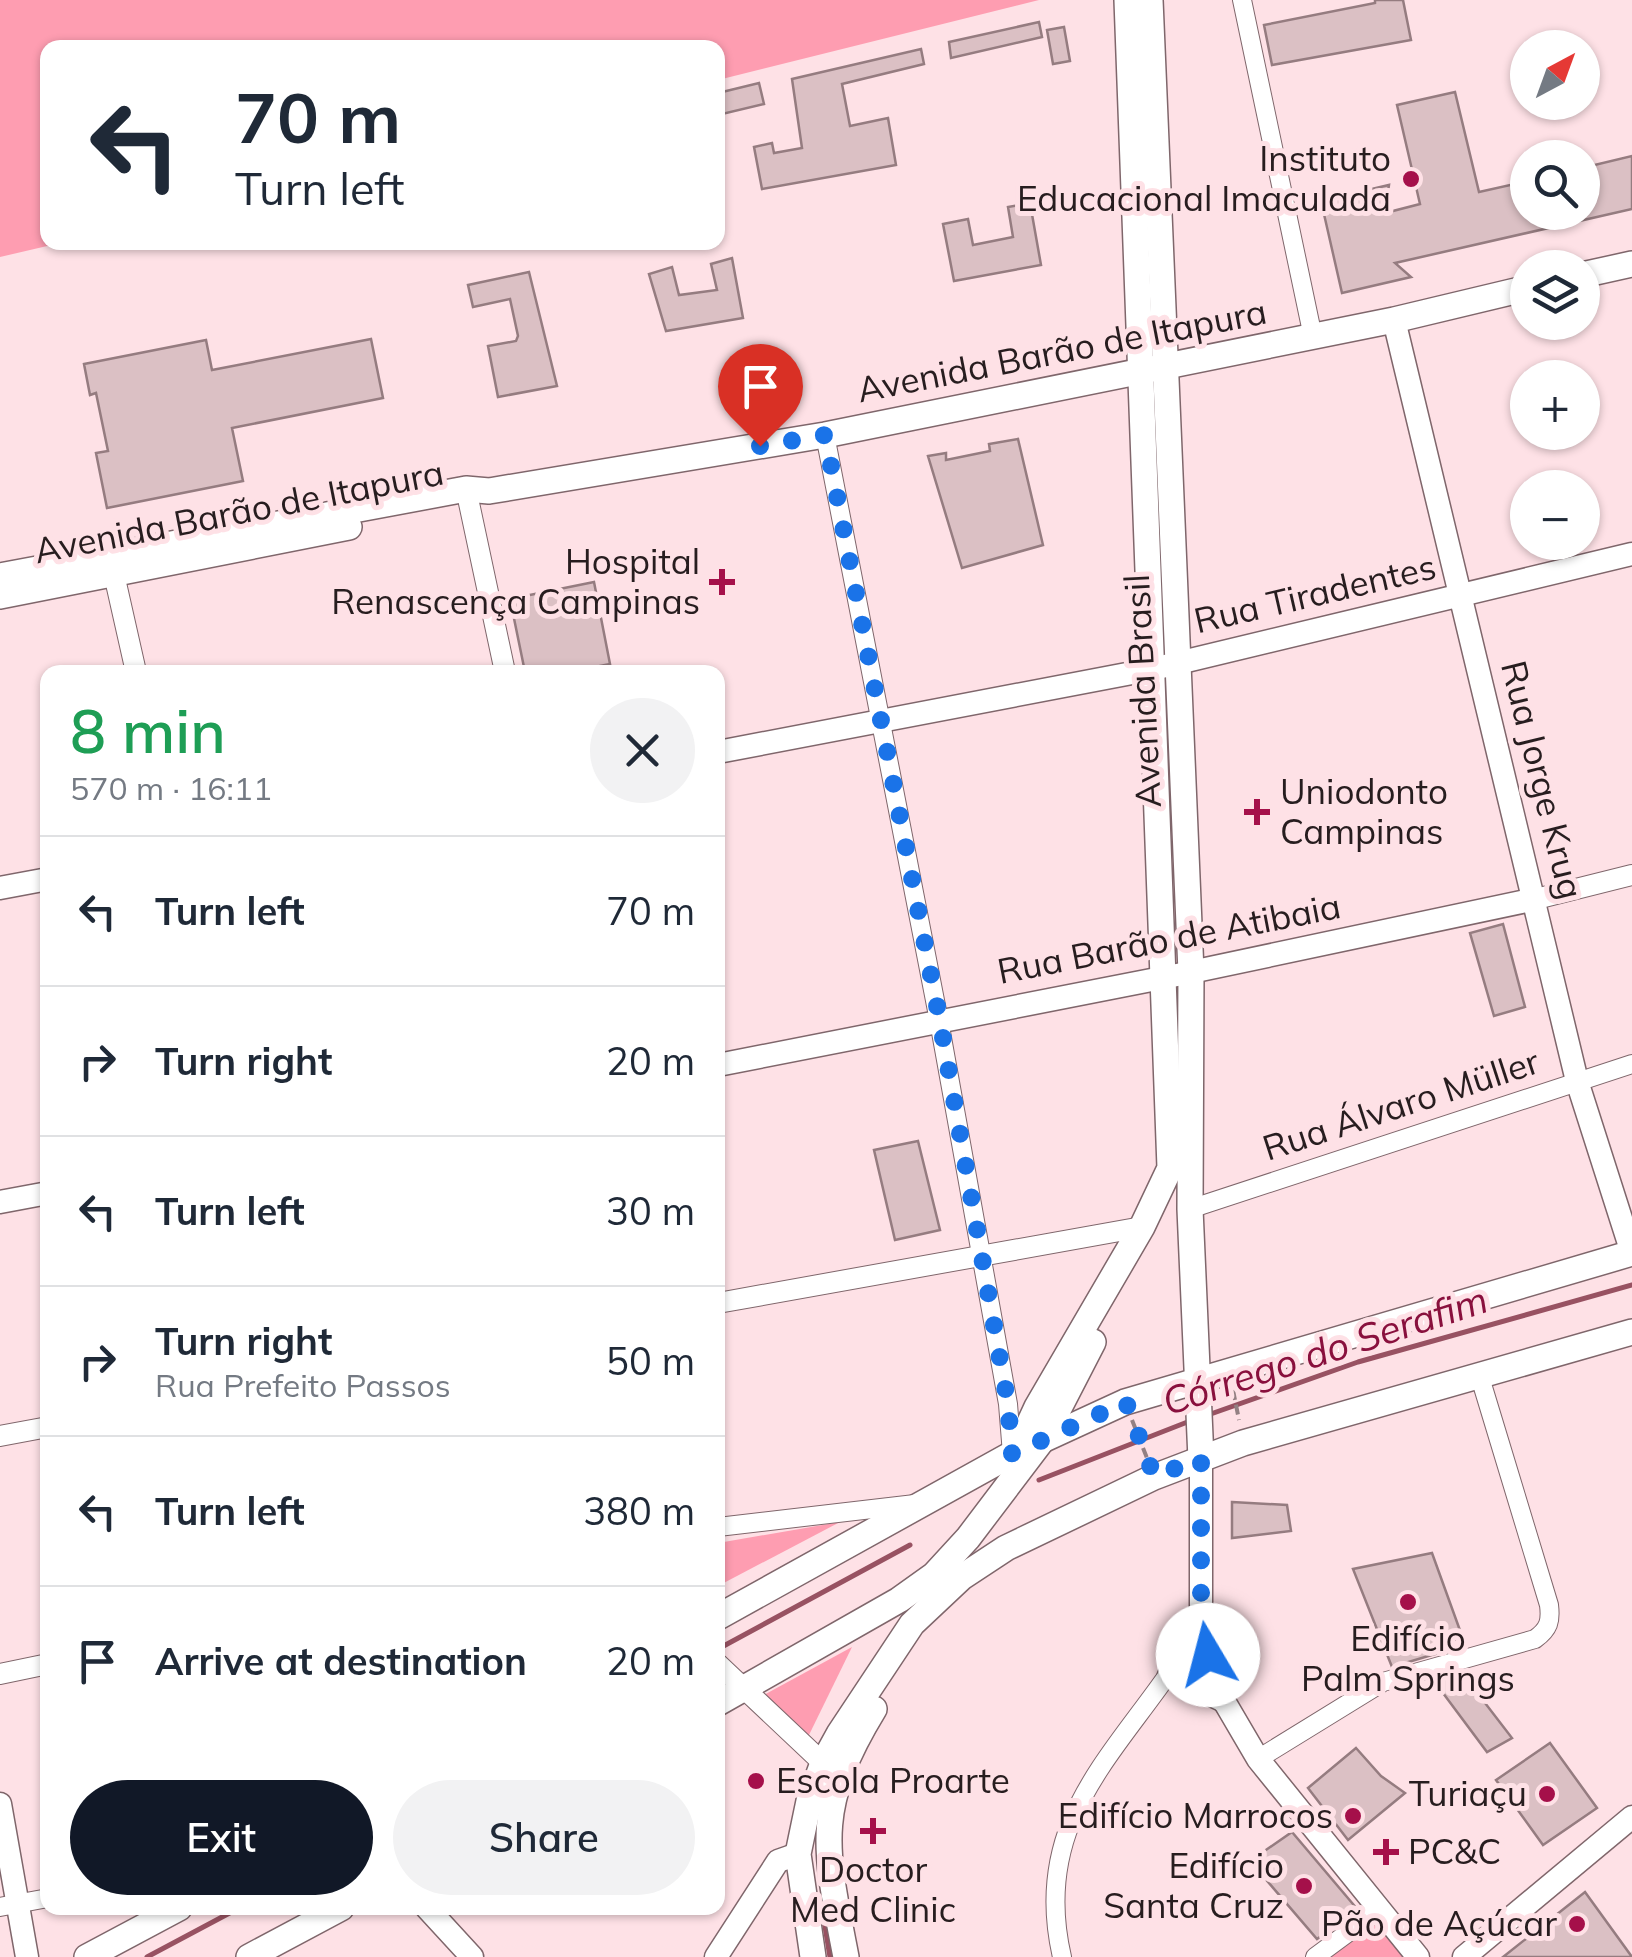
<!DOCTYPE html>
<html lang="en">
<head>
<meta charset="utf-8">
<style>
  body { margin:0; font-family:Mulish,sans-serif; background:#f2f2f3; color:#1f2937; height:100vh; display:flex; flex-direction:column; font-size:38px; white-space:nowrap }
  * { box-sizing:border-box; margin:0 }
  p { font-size:32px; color:#747a83 }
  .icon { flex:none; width:55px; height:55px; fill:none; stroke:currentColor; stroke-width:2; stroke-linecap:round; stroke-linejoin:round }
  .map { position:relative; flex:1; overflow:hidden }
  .panel { position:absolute; left:40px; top:665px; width:685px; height:1250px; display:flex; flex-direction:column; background:#fff; border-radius:20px; box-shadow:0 2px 8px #0004 }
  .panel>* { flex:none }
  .hud { position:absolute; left:40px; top:40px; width:685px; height:210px; border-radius:20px; box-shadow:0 2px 8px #0004; background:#fff; color:#1f2937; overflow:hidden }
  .needle { width:65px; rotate:41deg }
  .buttons { position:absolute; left:1510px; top:30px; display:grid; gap:20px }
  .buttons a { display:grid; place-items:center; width:90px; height:90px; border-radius:50%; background:#fff; box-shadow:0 2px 8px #0004; font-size:50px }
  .pin { position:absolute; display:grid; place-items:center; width:85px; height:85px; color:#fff; margin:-102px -42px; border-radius:50% 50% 50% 0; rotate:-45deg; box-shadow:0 0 10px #0007 }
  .pin .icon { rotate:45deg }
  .me { position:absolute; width:110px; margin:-55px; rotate:352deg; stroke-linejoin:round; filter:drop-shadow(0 0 8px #0008) }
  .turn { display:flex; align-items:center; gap:35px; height:210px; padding:0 30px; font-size:45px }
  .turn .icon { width:130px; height:130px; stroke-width:2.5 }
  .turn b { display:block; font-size:70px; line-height:85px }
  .round { display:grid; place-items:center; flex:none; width:105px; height:105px; border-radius:52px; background:#f2f2f3 }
  .overview { display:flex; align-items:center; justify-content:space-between; height:170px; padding:0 30px }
  h1 { font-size:60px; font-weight:600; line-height:75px; color:#1e9e55 }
  .cta { display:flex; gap:20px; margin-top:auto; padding:20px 30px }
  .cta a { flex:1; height:115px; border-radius:60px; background:#111827; color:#fff; font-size:40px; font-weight:600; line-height:115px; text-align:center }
  .cta a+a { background:#f2f2f3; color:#1f2937 }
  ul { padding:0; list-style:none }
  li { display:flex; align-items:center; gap:30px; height:150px; padding:0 30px; border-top:2px solid #e0e1e3 }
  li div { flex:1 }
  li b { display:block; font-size:38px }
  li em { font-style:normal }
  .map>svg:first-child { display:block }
  .green { fill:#fe9db1 }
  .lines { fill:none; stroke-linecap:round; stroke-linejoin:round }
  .stream { stroke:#985262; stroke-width:5 }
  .building { fill:#dbc0c4; stroke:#957c80; stroke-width:2.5 }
  .minor-casing { stroke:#7f666b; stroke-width:20 }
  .tertiary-casing { stroke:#7f666b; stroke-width:22 }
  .secondary-casing { stroke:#7f666b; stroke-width:25 }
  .primary-casing { stroke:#7f666b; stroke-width:28 }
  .path { stroke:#938083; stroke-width:4; stroke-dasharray:10 5; stroke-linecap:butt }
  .minor { stroke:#fff; stroke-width:18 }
  .tertiary { stroke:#fff; stroke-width:20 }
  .secondary { stroke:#fff; stroke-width:22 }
  .primary { stroke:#fff; stroke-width:25 }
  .route { stroke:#1a73e8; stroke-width:18; stroke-dasharray:0 32.4 }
  .poi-dot { fill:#a5104a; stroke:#fee1e6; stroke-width:4 }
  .labels { text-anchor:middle; stroke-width:10; stroke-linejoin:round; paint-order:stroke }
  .poi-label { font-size:35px; fill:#271d1f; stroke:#fee1e6; text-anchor:end }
  .street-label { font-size:35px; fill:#271d1f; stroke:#fee1e6 }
  .water-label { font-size:38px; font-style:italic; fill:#89103d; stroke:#fee1e6 }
</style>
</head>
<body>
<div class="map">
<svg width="1632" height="1957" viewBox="0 0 1632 1957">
  <rect width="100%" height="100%" fill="#fee1e6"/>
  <g class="green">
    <path d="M0,0H1039L718,80V48H48V242L60,243L0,257Z"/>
    <path d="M840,1522L718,1586V1543Z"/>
    <path d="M852,1647L808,1737L762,1696Z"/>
    <path d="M1379,1909L1417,1957H1312Z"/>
  </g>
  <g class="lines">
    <g class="stream">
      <path d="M1205,1416L1358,1362L1632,1285"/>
      <path d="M1039,1480L1190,1421"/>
      <path d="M718,1649L910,1545"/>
      <path d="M823,1914L830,1957"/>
      <path d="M147,1957L239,1908"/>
    </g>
  </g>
  <g class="building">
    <path d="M1375,0H1403L1411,40L1272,65L1264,25L1375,3Z"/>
    <path d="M1039,22L1042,37L951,58L949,42Z"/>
    <path d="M1064,27L1070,61L1053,64L1047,30Z"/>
    <path d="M921,49L924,64L842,84L850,126L888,118L896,165L762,189L754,147L772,143L774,153L802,148L792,79Z"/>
    <path d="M759,83L764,104L718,115V93Z"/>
    <path d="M1455,92L1479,192L1528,181V212H1582V168L1632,156V209L1395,263L1411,277L1342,293L1321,201L1389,185L1385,213L1420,204L1397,105Z"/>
    <path d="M1030,203L1041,265L954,281L943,224L968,219L973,245L1013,237L1008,207Z"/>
    <path d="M732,258L743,318L666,331L649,274L672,267L679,295L717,290L711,264Z"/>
    <path d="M529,272L557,386L498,397L488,346L516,341L518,336L510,299L473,307L468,285Z"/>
    <path d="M371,339L383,398L232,428L243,481L107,508L96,453L108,451L96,393L90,395L84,364L206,340L212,370Z"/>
    <path d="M1018,439L1043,545L962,568L928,456L946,453V460L990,451L989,444Z"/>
    <path d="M594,582L610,664L570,672H525L510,599Z"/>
    <path d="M1503,924L1525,1007L1494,1016L1470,933Z"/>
    <path d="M918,1141L940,1230L895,1240L874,1150Z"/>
    <path d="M1232,1502L1287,1505L1291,1531L1232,1538Z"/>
    <path d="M1432,1553L1462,1636L1442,1647L1445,1651L1392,1667L1353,1569Z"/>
    <path d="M1462,1673L1512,1738L1487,1752L1434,1681Z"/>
    <path d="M1550,1743L1597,1808L1543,1845L1496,1780Z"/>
    <path d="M1356,1748L1381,1776L1405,1793L1348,1840L1308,1788Z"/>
    <path d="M1292,1832L1358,1910L1317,1939L1250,1861Z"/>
    <path d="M1585,1892L1632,1957H1503Z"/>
  </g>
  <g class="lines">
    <g class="minor-casing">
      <g id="minor">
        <path d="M1242,0L1313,337"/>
        <path d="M825,435L939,1021L1008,1404L1012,1454"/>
        <path d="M1190,1209L1632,1064"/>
        <path d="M718,1527L915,1504"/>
        <path d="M1258,1759L1383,1682L1535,1639C1549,1629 1551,1621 1549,1605L1479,1374"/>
        <path d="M0,1907L48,1898"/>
        <path d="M1062,1957C1027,1806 1137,1740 1201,1622"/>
        <path d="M1315,1957L1380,1909"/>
      </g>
    </g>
    <g class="tertiary-casing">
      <g id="tertiary">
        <path d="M466,489L505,672"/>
        <path d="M111,561L136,672"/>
        <path d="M1536,899L1632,875"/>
        <path d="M718,1303L1142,1227"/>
        <path d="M0,1436L48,1427"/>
        <path d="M718,1664L823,1763"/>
        <path d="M0,1674L48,1664"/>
      </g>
    </g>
    <g class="secondary-casing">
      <g id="secondary">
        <path d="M1394,320L1577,1081L1632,1253"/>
        <path d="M718,752L1153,669L1632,554"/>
        <path d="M0,888L48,879"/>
        <path d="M718,1065L1177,975L1536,899"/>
        <path d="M0,1202L48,1193"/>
        <path d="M1201,1459V1622L1208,1655L1224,1701L1258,1759L1418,1957"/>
        <path d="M1169,1675L1224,1701"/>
        <path d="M0,1804L27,1957"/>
        <path d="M427,1908L472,1957"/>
        <path d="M716,1957L778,1861L798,1854"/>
        <path d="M1464,1957L1632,1817"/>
      </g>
    </g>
    <g class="primary-casing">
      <g id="primary">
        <path d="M1150,0L1191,972L1190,1209L1201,1459"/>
        <path d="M1582,275L1632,264"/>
        <path d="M0,576L466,489L489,491L825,435L1394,320L1528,288"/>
        <path d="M0,596L349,527"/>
        <path d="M1016,1452L1037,1407L1142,1227L1170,1168L1127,0"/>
        <path d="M718,1617L1012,1454L1125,1402L1632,1253"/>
        <path d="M718,1703L899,1600L934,1575L968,1538L1043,1439L1093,1342"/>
        <path d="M87,1957L179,1908"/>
        <path d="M249,1957L341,1908"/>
        <path d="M813,1957L798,1854L809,1801L823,1763L839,1734L912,1624L962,1577L1006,1548L1154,1477L1243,1443L1632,1332"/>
        <path d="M846,1957C825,1848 813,1809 874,1709"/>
      </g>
    </g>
    <g class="path">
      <path d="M1233,1390L1239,1420"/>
      <path d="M1132,1420L1147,1458"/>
    </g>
    <use href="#minor" class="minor"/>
    <use href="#tertiary" class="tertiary"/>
    <use href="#secondary" class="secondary"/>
    <use href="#primary" class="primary"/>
  </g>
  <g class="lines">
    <path class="route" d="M760,446L825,435L940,1021L1008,1404L1012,1454L1126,1402L1154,1476L1201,1459V1622L1208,1655"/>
  </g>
  <g class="poi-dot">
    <circle cx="1411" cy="179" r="10"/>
    <path d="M717 567h10v10h10v10h-10v10h-10v-10h-10v-10h10z"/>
    <path d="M1252 797h10v10h10v10h-10v10h-10v-10h-10v-10h10z"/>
    <circle cx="1408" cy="1602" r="10"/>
    <circle cx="756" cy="1781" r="10"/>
    <circle cx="1547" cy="1794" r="10"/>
    <circle cx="1353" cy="1816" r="10"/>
    <path d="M868 1816h10v10h10v10h-10v10h-10v-10h-10v-10h10z"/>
    <path d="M1381 1837h10v10h10v10h-10v10h-10v-10h-10v-10h10z"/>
    <circle cx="1304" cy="1886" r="10"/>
    <circle cx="1577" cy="1924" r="10"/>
  </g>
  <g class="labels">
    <g class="poi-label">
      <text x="1391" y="171">Instituto<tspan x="1391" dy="40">Educacional Imaculada</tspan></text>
      <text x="700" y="574">Hospital<tspan x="700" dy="40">Renascença Campinas</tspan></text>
      <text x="1280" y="804" text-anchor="start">Uniodonto<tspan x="1280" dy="40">Campinas</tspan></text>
      <text x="1408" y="1651" text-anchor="middle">Edifício<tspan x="1408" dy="40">Palm Springs</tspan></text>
      <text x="776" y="1793" text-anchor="start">Escola Proarte</text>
      <text x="1527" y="1806">Turiaçu</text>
      <text x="1333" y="1828">Edifício Marrocos</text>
      <text x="1408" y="1864" text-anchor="start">PC&amp;C</text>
      <text x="1284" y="1878">Edifício<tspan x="1284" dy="40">Santa Cruz</tspan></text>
      <text x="873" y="1882" text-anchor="middle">Doctor<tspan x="873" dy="40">Med Clinic</tspan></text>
      <text x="1557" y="1936">Pão de Açúcar</text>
    </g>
    <g class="street-label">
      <text transform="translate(1062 351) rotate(-11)" y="12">Avenida Barão de Itapura</text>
      <text transform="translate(239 512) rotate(-11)" y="12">Avenida Barão de Itapura</text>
      <text transform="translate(1315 594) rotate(-13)" y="12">Rua Tiradentes</text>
      <text transform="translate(1143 691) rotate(-93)" y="12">Avenida Brasil</text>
      <text transform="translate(1542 780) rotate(76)" y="12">Rua Jorge Krug</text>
      <text transform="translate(1169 939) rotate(-11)" y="12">Rua Barão de Atibaia</text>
      <text transform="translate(1401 1105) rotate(-18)" y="12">Rua Álvaro Müller</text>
    </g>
    <g class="water-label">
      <text transform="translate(1325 1351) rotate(-18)" y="13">Córrego do Serafim</text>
    </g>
  </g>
</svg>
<div class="buttons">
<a><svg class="needle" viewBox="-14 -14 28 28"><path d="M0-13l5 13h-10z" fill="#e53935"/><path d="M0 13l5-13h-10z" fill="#747a83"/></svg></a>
<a><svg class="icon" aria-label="search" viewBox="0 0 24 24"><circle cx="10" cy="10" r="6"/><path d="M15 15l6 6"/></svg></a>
<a><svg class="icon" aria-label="layers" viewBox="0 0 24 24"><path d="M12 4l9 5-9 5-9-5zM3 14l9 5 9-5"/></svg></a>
<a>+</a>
<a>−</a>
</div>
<div class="pin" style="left:760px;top:446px;background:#d93025"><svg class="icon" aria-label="arrive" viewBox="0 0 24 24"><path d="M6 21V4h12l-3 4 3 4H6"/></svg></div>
<svg class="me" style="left:1208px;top:1655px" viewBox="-20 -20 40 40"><circle r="19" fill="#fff"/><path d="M0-13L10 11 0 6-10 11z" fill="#1a73e8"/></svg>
<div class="hud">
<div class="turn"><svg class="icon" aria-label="left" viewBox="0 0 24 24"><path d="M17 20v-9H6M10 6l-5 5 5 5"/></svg><div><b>70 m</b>Turn left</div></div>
</div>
<section class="panel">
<div class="overview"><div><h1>8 min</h1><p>570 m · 16:11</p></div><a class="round"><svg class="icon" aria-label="close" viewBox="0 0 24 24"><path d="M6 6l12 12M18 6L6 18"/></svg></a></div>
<ul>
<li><svg class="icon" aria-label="left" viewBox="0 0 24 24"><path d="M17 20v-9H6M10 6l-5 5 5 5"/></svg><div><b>Turn left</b></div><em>70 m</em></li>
<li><svg class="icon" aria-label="right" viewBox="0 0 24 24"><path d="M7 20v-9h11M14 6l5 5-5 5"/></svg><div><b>Turn right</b></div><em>20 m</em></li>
<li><svg class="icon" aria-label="left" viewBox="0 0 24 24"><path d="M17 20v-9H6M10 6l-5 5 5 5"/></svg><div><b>Turn left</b></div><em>30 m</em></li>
<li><svg class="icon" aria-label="right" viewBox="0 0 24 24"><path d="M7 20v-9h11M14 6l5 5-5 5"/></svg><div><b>Turn right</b><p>Rua Prefeito Passos</p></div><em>50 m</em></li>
<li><svg class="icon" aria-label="left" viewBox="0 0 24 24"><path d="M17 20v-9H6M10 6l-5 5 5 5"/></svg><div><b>Turn left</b></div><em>380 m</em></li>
<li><svg class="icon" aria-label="arrive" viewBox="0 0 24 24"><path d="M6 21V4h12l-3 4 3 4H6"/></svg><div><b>Arrive at destination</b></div><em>20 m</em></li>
</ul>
<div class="cta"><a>Exit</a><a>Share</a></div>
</section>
</div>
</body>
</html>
